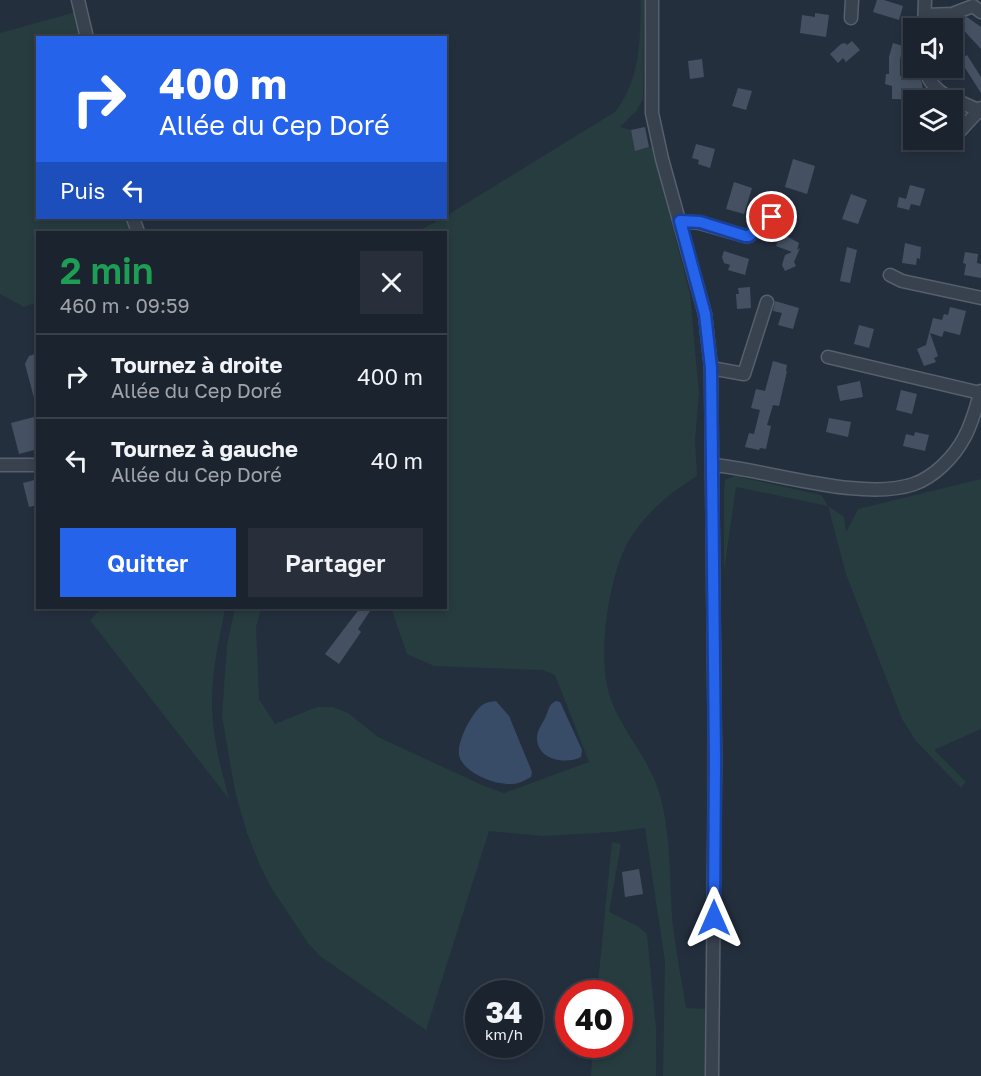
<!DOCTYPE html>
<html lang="fr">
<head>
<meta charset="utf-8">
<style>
  body { margin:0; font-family:"Golos Text",sans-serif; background:#282f3a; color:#f1f3f6; height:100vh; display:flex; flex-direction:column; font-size:22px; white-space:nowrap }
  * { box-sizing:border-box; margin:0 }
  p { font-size:20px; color:#a0a4aa }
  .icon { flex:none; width:33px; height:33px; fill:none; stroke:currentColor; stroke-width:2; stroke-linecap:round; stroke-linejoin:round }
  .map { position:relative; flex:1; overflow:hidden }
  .side { position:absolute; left:36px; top:231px; width:411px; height:378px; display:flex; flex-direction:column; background:#1b232e; border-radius:0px; box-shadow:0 3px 9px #0003,0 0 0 2px #39404a }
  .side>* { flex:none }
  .banner { position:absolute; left:36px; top:36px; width:411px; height:183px; border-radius:0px; box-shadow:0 3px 9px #0003,0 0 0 2px #39404a; background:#2563eb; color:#fff; overflow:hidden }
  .buttons { position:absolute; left:903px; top:18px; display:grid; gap:12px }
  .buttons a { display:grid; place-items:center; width:60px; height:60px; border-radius:0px; background:#1b232e; box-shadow:0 3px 9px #0003,0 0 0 2px #39404a; font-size:30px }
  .speed { position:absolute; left:465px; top:980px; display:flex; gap:12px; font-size:30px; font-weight:700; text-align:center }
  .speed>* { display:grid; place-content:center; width:78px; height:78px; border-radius:50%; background:#1b232e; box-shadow:0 3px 9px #0003,0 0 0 2px #39404a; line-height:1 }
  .speed small { font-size:15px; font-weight:400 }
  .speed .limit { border:9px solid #d22; background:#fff; color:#111 }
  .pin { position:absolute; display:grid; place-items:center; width:51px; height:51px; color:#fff; margin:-26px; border:3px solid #fff; border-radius:50%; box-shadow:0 2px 6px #0007 }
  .me { position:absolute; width:66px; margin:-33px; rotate:0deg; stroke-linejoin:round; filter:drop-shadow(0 0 4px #0008) }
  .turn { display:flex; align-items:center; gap:21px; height:126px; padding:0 24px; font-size:27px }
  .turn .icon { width:78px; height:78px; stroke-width:2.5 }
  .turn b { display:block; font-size:42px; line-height:51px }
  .then { display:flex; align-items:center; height:57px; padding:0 24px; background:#0003; gap:12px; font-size:22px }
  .round { display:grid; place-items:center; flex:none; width:63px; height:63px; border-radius:0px; background:#282f3a }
  .overview { display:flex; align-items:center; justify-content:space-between; height:102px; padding:0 24px }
  h1 { font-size:36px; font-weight:600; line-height:45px; color:#1e9e55 }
  .cta { display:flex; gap:12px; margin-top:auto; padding:12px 24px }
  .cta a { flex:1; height:69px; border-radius:0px; background:#2563eb; color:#fff; font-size:24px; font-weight:600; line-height:69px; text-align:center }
  .cta a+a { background:#282f3a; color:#f1f3f6 }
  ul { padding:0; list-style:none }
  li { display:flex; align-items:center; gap:18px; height:84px; padding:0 24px; border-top:2px solid #39404a }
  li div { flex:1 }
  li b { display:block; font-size:22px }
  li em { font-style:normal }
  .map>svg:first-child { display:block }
  .green { fill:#263c3f }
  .water { fill:#394c67 }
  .building { fill:#455162 }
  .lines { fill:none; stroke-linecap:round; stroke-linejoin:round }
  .minor-casing { stroke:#565f6c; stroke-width:15 }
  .minor { stroke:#38414e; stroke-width:12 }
  .route-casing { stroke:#184099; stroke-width:15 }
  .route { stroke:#2563eb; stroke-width:10 }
</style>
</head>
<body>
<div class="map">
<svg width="981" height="1076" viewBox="0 0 981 1076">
  <rect width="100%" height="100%" fill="#242f3e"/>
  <g class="green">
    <path d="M641,0H644L643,99L637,110L620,127L631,130L636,150L652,147L690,294L699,394L695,440L697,476C671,492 648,511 631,537C608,572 596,661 611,700C623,732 649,759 659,792C672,835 669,883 673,927C676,954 682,981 686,1008L707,1009L706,1076H663L665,961L645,828L613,832L543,836L489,831L426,1030L320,956L308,943L272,889L259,863L247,833L235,791L222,716L227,645L235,608H261L256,627L259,699L275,724L317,707H333L348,713L378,737L482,785L504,793L589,762L555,675L543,670L434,666L407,654L391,608H446V232H417L442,218H446V216L615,112C641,79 640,40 641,0Z"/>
    <path d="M76,12L82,37L38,38V218H129L133,232H38L37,302L24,307L0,294V33Z"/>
    <path d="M735,476L821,495L828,506L844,517L846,532L858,509L981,479V729L934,750L966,782L961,788L916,741L902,719L846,574L828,506L736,487L724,571V490L725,480Z"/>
    <path d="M102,608H225C219,641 211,674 212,708C213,739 221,769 229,799L90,620Z"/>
    <path d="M612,842L621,844L609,912L639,927L647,934L656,1028V1076H591L593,1044H620V993H597Z"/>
  </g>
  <g class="water">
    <path d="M496,701L509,716L532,772L531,777C527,779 522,782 518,783C501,788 463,774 459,755C457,742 470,717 479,708C483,703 489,702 496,701Z"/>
    <path d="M556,701L560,702L562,706L582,750L581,757C566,765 537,760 537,738C537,730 543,723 546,716C549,709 549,704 556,701Z"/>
  </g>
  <g class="building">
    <path d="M877,0H884L903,6L899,20L873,12Z"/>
    <path d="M815,13L829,15L826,37L800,33L802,15L815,17Z"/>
    <path d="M967,17L981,27V49L956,22Z"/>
    <path d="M852,41L860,50L846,62L843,58L838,63L830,54L841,44L845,43L847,45Z"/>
    <path d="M893,43L903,46L900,60V76L918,75L922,83L924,99L922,100L892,99V86L885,84L886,74H889V57Z"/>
    <path d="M967,55L981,77V93L960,60Z"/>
    <path d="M702,59L704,77L690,79L688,61Z"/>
    <path d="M933,68H958L941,81Z"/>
    <path d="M738,88L752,91L746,110L732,106Z"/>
    <path d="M645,127L649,147L635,151L631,130Z"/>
    <path d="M696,144L715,149L710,168L698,164L699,160L692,158Z"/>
    <path d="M793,159L815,166L807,194L785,187Z"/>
    <path d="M734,182L752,188L744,214L726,209Z"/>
    <path d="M910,185L925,189L920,206L911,204L909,210L897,207L899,197L906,199Z"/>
    <path d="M851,194L867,200L858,224L842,219Z"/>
    <path d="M781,233L799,243L797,250L800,248L794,262L796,266L785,271L782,265L785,255L792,252L776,246Z"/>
    <path d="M905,243L921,247L920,259L917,258L916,265L902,263Z"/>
    <path d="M847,247L857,250L850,283L840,281Z"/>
    <path d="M724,251L749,259L745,275L728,270L730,265L724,263L722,257Z"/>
    <path d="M965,252L978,254L977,263L981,264V278L964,275L966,264L963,263Z"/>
    <path d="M750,287L751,308L737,309L736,294H739L738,288Z"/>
    <path d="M775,301L799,308L793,329L778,325L782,313L773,311Z"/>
    <path d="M950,307L966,311L960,335L944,331L942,337L930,333L938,356L934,358L936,362L924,366L917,349L926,345L933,318L942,320L944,314L948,315Z"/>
    <path d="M859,325L874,329L869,348L854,344Z"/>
    <path d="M38,353V398H34L25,364L29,356Z"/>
    <path d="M773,361L787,365L786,371H787L779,406L773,405L767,425L771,426L766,449L760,448L759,450L745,447L749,433L754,434L760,410L751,408L756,389L765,391Z"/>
    <path d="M860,381L863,397L840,401L837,386Z"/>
    <path d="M901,390L917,394L912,414L896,410Z"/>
    <path d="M38,416V449L19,454L11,423Z"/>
    <path d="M829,418L851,422L848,437L826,432Z"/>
    <path d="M915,432L929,435L925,451L903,446L906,434L914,436Z"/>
    <path d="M38,479V505L29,507L23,483Z"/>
    <path d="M360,608H365L370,611L358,629L361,632L339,664L325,654Z"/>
    <path d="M639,869L643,894L625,897L622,872Z"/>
  </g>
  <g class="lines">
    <g class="minor-casing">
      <g id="minor">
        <path d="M78,0L87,38"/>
        <path d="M652,0V113L662,159L705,314L711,368L715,759L712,1076"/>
        <path d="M926,15L952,14L973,6L981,12"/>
        <path d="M851,18L852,0"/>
        <path d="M924,28L925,0"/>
        <path d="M924,68C935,99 955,97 981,112"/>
        <path d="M952,134L959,132L981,108"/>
        <path d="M923,141L934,140"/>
        <path d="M133,218L138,232"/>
        <path d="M680,221L700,223L745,236H749L772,217"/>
        <path d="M890,275L902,281L981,298"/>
        <path d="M828,357L980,393"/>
        <path d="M711,368L744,374L767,302"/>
        <path d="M0,465H38"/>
        <path d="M713,465C769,470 862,502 914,484C934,477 954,457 964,438C972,424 976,407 981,391"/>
      </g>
    </g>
    <use href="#minor" class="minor"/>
  </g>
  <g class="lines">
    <g class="route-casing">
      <path id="route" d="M714,918L715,759L711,368L705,314L680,221L700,222L745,236H749L772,217"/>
    </g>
    <use href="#route" class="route"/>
  </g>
</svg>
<div class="buttons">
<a><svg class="icon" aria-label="sound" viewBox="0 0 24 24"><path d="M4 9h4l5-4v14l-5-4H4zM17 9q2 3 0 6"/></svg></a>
<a><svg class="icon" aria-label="layers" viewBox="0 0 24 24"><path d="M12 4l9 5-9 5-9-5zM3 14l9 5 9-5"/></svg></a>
</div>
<div class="speed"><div>34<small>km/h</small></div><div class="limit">40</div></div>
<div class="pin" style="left:772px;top:217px;background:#d93025"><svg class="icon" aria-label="arrive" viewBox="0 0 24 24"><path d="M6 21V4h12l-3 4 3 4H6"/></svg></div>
<svg class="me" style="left:714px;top:918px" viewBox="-20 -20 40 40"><path d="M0-17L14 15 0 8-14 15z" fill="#2563eb" stroke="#fff" stroke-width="4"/></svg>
<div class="banner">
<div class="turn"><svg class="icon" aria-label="right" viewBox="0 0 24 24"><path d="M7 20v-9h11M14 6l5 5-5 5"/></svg><div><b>400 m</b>Allée du Cep Doré</div></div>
<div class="then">Puis<svg class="icon" aria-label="left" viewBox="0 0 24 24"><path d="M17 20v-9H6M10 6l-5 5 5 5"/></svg></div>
</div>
<section class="side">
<div class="overview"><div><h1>2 min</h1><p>460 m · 09:59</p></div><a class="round"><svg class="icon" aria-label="close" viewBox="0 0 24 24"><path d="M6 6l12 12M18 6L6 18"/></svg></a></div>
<ul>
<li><svg class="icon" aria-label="right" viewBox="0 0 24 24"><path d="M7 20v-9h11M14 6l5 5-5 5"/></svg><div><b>Tournez à droite</b><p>Allée du Cep Doré</p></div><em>400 m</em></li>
<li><svg class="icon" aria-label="left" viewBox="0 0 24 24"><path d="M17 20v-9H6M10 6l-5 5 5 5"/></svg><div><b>Tournez à gauche</b><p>Allée du Cep Doré</p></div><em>40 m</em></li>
</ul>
<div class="cta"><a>Quitter</a><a>Partager</a></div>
</section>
</div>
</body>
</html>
